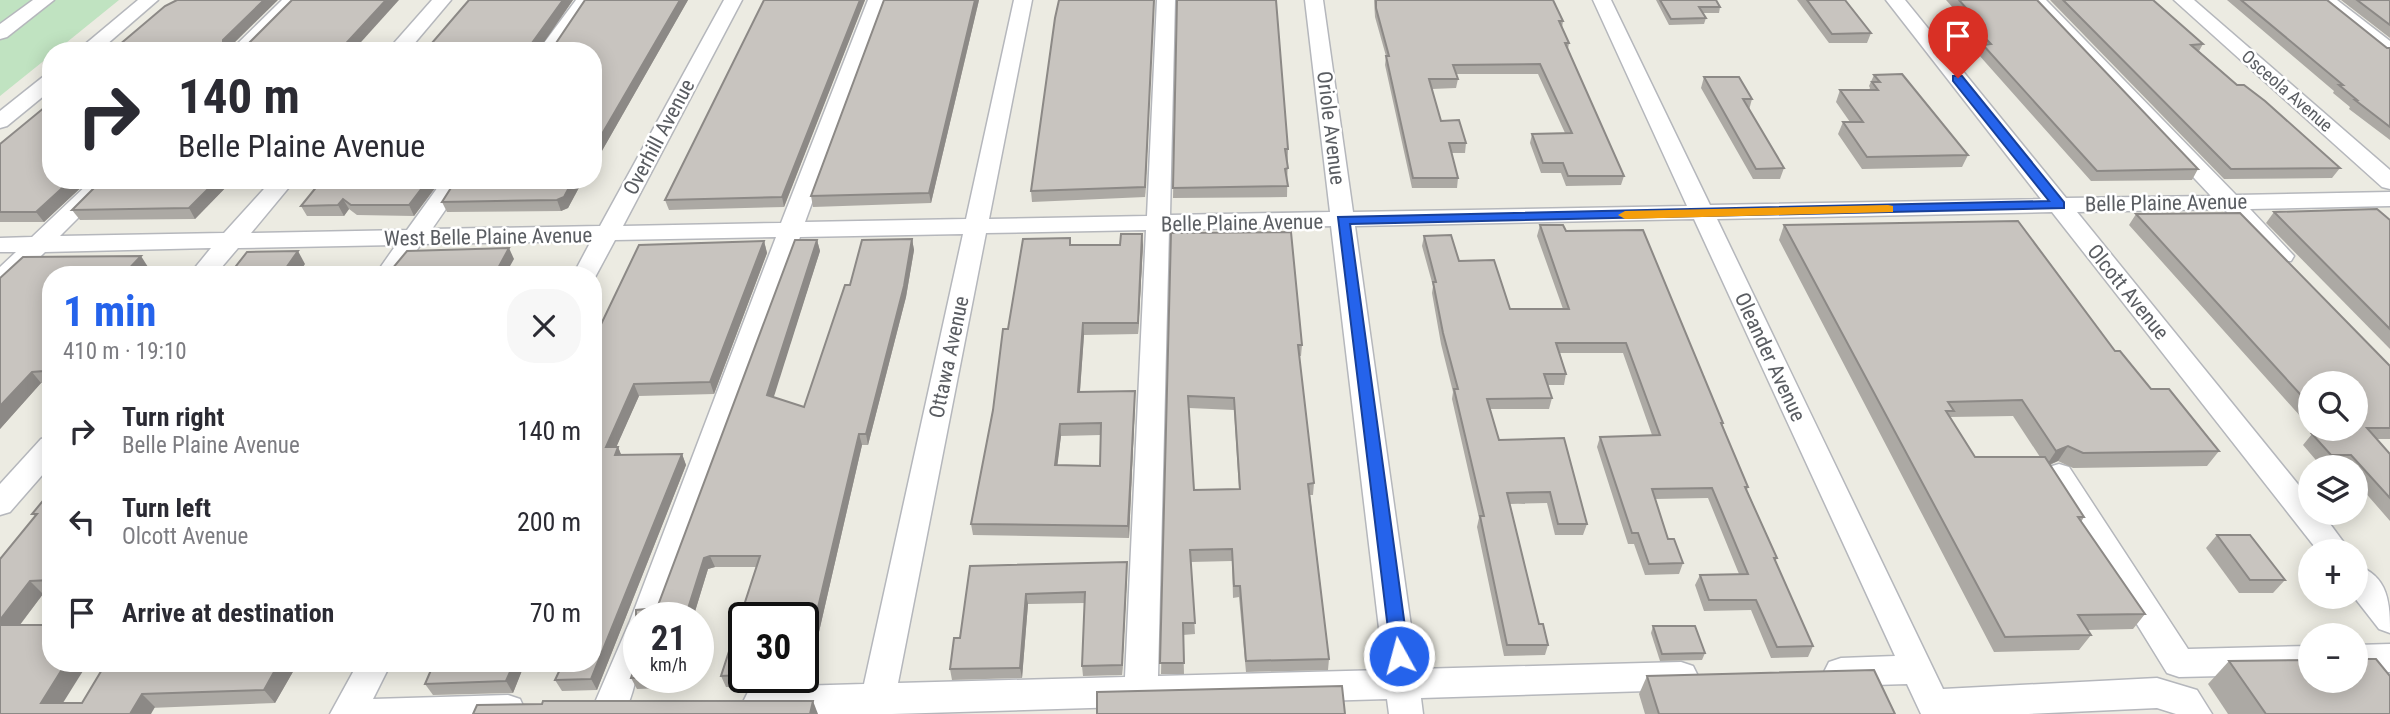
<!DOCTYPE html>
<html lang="en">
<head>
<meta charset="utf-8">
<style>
  body { margin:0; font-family:"Roboto Condensed",sans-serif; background:#f7f7f7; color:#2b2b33; height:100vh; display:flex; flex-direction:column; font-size:26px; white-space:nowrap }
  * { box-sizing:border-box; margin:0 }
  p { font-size:23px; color:#7c7c81 }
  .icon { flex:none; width:38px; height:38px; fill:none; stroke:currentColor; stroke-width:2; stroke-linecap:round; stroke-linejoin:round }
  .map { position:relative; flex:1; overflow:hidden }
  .drawer { position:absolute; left:42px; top:266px; width:560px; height:406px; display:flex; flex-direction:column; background:#fff; border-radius:28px; box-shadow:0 4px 18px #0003 }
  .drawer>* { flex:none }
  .guide { position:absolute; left:42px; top:42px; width:560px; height:147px; border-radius:28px; box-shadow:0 4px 18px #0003; background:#fff; color:#2b2b33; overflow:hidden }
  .tools { position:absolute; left:2298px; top:371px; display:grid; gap:14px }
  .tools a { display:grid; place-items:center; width:70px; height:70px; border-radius:50%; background:#fff; box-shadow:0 4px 18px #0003; font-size:35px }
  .speed { position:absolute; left:623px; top:602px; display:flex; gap:14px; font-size:35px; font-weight:700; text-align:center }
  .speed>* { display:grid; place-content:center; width:91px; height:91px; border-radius:50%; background:#fff; box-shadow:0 4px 18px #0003; line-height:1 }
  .speed small { font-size:18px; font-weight:400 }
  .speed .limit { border:4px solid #111; border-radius:10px; background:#fff; color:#111 }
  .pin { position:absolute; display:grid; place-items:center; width:60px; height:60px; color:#fff; margin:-72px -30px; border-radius:50% 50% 50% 0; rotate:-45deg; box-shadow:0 0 7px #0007 }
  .pin .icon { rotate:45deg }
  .me { position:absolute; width:77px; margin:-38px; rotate:353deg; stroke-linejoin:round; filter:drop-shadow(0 0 5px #0008) }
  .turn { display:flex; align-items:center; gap:24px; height:147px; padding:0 21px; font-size:32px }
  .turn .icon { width:91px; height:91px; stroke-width:2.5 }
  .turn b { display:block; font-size:49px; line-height:60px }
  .round { display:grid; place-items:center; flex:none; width:74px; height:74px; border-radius:28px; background:#f7f7f7 }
  .headline { display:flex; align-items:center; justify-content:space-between; height:119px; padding:0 21px }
  h1 { font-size:42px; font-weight:700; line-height:52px; color:#2563eb }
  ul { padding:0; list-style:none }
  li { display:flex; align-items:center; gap:21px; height:91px; padding:0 21px }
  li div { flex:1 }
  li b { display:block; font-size:26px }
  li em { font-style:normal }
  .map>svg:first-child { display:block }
  .green { fill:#c0e3c1 }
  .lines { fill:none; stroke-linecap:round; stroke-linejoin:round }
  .minor-casing { stroke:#b5b7bc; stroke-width:3 }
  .minor { fill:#fff; fill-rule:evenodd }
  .wall { fill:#aca9a4; fill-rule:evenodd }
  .shaded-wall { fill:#8c8986 }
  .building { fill:#c8c4bf; stroke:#8c8986; stroke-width:2; fill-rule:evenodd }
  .route { fill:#2563eb; stroke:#184099; stroke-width:2 }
  .slow { fill:#f59e0b }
  .labels { text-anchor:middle; stroke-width:5; stroke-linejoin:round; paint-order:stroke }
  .far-street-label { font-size:18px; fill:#5a5d62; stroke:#fff }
  .street-label { font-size:21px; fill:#5a5d62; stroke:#fff }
</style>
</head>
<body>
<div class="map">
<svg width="2390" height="714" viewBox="0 0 2390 714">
  <rect width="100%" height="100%" fill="#ecebe2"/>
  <path class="green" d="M0,0H119L56,51H51V55L0,96Z"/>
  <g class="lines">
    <g class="minor-casing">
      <g id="minor">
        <path d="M33,0H54L7,37L0,39V24Z"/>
        <path d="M138,0H158L99,51H77Z"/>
        <path d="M282,0H302L252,51H230Z"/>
        <path d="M432,0H451L408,51H387Z"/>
        <path d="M576,0H594L558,51H538Z"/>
        <path d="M724,0H742L623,226L781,223L868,0H886L805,222L966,219L1014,0H1032L989,219L1147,216L1157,0H1175L1170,215L1330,212L1305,0H1323L1353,212L1687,206L1593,0H1611L1710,205L2041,199L1886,0H1905L2066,198L2211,196L2027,0H2046L2236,195L2390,192V206L2250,209L2294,256L2291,261H2273L2224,209L2077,212L2310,499V513H2322L2350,551H2318L2052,212L1717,219L1943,689L2157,678L2197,690L2212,714H2176L2157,708L2028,714H1921L1907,684L1841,686L1829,682L1824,672L1829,662L1841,658L1895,656L1694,219L1355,226L1417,669L1681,662L1693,666L1698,676L1693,686L1681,690L1421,698L1423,714H1389L1387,699L892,714H752L748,712L743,702L748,692L760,687L864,684L963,234L800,237L660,618H639C639,655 640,680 624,714H596L593,707L630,621L776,237L615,240L593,281V275H573L591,241L421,244L400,275H375L396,245L238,248L215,275H189L211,248L45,252L9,287L0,289V267L16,252H0V238L32,237L92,180H116L60,236L224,233L272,180H295L251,233L407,230L443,180H466L432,229L600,226ZM1331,226L1384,670L1158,676L1169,230ZM1146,230L1125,677L898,683L986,233Z"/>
        <path d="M2174,0H2194L2390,170V189L2382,187Z"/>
        <path d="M2316,0H2337L2390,41V56L2383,54Z"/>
        <path d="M51,74V90L7,126L0,128V111L44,76Z"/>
        <path d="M51,436V465L10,512L0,515V484L41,439Z"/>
        <path d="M2059,464L2069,467L2188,649L2310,646V674L2179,677L2167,673L2045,475L2049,467Z"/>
        <path d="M2356,565C2389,576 2390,604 2390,633L2379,629L2354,597Z"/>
        <path d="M2390,644V672L2356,673V645Z"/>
        <path d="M358,663H391L373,699L508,695L520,699L525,710L523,714H330Z"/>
      </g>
    </g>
    <use href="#minor" class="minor"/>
  </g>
  <g class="wall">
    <path d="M469,0H573L543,43H556L585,0H688L599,156H593V51H425Z"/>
    <path d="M764,0H865L784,207L669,210L665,200Z"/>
    <path d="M884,0H979L931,203L813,207L811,196Z"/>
    <path d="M1059,0H1154L1145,197L1032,202L1031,191Z"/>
    <path d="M1177,0L1288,149L1287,197L1173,198Z"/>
    <path d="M1374,0H1553L1563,21L1562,28L1569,43L1568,49L1624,176L1621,185L1566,186L1561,173H1541L1530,143L1532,134L1565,133L1538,74H1456L1458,79L1456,88L1432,89L1441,121L1466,143L1465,153H1451L1458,178L1457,188H1412L1385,65L1386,56L1375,17Z"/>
    <path d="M1656,0H1716L1720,7L1719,13H1703L1706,18L1704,24L1669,25Z"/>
    <path d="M1797,0H1845L1871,33L1867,43H1829Z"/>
    <path d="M1946,0H2037L2198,169L2192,180L2091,181L1978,54L1981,48L1961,26L1964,20Z"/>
    <path d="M2050,0H2153L2203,44L2199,51L2237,85L2340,168L2332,178L2224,179Z"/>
    <path d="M2227,0H2327L2387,48H2390V140L2349,109L2350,107L2333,93L2334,91Z"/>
    <path d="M2341,0H2390V38Z"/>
    <path d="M1874,75L1968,155L1962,167L1862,169L1838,134L1843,122H1850L1836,102L1840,90H1869L1870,88L1869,86Z"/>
    <path d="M1704,77L1752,99L1749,110L1784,168L1780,179H1753L1701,88Z"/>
    <path d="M0,144L51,180H89L44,222H0Z"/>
    <path d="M233,180L195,219L80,220L72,210Z"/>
    <path d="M441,180L414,216L357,215L349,209L344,216H307L301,206Z"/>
    <path d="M456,180H581L582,182L568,208L561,211L447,212L442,202Z"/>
    <path d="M2274,212L2390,220V349L2266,223Z"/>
    <path d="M2136,214L2390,366V439H2377L2390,454V521L2356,482V467L2321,466L2303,445L2312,434H2317L2312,429H2356L2310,383V427L2129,225Z"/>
    <path d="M1540,225L1566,231L1723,423L1722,426L1748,487L1747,490L1777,558L1775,562L1813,646L1808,657L1771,658L1751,610L1704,611L1695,585L1700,575L1739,574L1708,498L1655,499L1668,539L1683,563L1679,574L1645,575L1634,544H1628L1597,447L1600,437L1652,435L1623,353H1560L1566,374L1564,385H1548L1552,398L1549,409H1490L1499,440L1587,524L1583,535H1555L1547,503L1510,504L1539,624L1548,645L1545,655L1504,656L1477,527L1479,518L1452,399L1453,392L1441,344L1432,293L1433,286L1422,246L1424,236L1459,261L1510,309H1563L1537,236Z"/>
    <path d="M1784,225L2115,351L2151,389L2219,451L2207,466L2073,468L2058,461L2050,465L2084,517L2081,522L2145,614L2133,629L2087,630L2091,635L2079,650L1994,652L1779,240ZM2013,416L2040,457H1975L1950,417Z"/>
    <path d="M1171,233L1302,345L1301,356H1299L1314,483L1313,495H1310L1329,659L1328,670L1246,672L1239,597L1233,598L1232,561L1191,562L1195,634L1183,635L1184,674H1161ZM1189,408L1234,410L1239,489L1194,490Z"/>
    <path d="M912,239L914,250L906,297L868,445H862L807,684L726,687L721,676L756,567H715L708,569L693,618H639V677H669L666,688L637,689L631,678L636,664V610L657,608L795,240H817L820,251L773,397L804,407L845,285H850L862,240ZM744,618H803V677H744Z"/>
    <path d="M764,241L767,253L714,394L639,396L616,447H618L621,455L682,454L686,465L597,690L562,691L555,680L593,663V341Z"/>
    <path d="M1071,245H1143L1138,334L1084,335L1080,392L1135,391V403L1129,538L973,535L971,524L1008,329ZM1100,435V466L1057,465L1061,436Z"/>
    <path d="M148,267L141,275H51V383H41L0,429V278Z"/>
    <path d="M51,491V594H43L20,625L63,703H82L106,663H298L275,703L0,714L35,516L32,514Z"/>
    <path d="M2217,535L2285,580L2273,593H2239L2206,548Z"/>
    <path d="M970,566L1127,573L1122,675L1083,676L1082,666L1085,603L1028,604L1022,678L952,680L950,669L960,638Z"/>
    <path d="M1653,626L1705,653L1702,660L1660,661L1651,633Z"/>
    <path d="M2229,661L2390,714H2228L2208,684Z"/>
    <path d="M434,663H525L513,693L433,695L425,684Z"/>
    <path d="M1647,676L1895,714H1645L1639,694Z"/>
  </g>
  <g class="shaded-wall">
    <path d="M264,0H278L228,49L223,43V40Z"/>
    <path d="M386,0H399L353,51H339Z"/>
    <path d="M563,0H573L538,51L532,43Z"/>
    <path d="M680,0H688L599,156L595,146Z"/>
    <path d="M860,0H865L784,207L782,197Z"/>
    <path d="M975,0H979L931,203L929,193Z"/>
    <path d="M1154,0L1145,197V187Z"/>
    <path d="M71,180H89L44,222L36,212Z"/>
    <path d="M217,180H233L195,219L189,208Z"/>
    <path d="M428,180H441L414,216L409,205Z"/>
    <path d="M573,180H581L582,182L568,208L561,211L557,200Z"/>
    <path d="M343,199L349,209L344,216L338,205Z"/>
    <path d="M1142,234L1143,245L1138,334V323Z"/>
    <path d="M912,239L914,250L906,297L868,445L866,434Z"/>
    <path d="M817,240L820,251L771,406L767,395Z"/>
    <path d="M764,241L767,253L714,394L710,382Z"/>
    <path d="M509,248L514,259L505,275L496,272Z"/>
    <path d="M298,251L305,264L298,275H281Z"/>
    <path d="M141,256L148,267L141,275H123Z"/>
    <path d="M1083,323L1084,335L1079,403L1078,392Z"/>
    <path d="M51,364V379L44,371Z"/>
    <path d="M32,372L41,383L0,429V406Z"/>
    <path d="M634,384L639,396L611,459L606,447Z"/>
    <path d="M1135,391V403L1129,538L1128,526Z"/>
    <path d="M1060,424L1061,436L1056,477L1055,465Z"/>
    <path d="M859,434L862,445L807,684L803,675V671Z"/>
    <path d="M2068,446L2058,461L2046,466L2056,451Z"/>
    <path d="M618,447L623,459L615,455Z"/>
    <path d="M682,454L686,465L597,690L591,679Z"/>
    <path d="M710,556L715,567L708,569L693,618H685L704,558Z"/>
    <path d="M1127,562V573L1122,675V665Z"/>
    <path d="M30,581L43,594L9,639L0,630V620Z"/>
    <path d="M1026,594L1028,604L1022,678L1020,668Z"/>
    <path d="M66,663H88L56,714L41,703Z"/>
    <path d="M279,663H298L275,703L264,690Z"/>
    <path d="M514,663H525L513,693L506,681Z"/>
    <path d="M669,677L666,688L660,678Z"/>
    <path d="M142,694L155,707L151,714H130Z"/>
    <path d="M813,701L818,714H810Z"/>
  </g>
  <g class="building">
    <path d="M177,0H264L223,40V43H249L292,0H386L339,51H112L165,6Z"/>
    <path d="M469,0H563L532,43H556L585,0H680L595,146H593V51H425Z"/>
    <path d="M764,0H860L782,197L665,200Z"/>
    <path d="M884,0H975L929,193L811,196Z"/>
    <path d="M1059,0H1154L1145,187L1031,191L1055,18Z"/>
    <path d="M1177,0H1276L1288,149H1285L1288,168L1285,169L1288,186L1173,188Z"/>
    <path d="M1376,0H1553L1563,21H1559L1569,43H1565L1624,176H1568L1563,163H1543L1532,134L1572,133L1540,64L1453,65L1458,79H1429L1441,121L1459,120L1466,143H1449L1458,178H1413L1386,56H1389L1376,8Z"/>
    <path d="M1660,0H1716L1720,7H1699L1706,18L1671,19Z"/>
    <path d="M1807,0H1845L1871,33L1832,34Z"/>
    <path d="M1959,0H2037L2198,169L2097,171L1983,45L1991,44L1965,17H1974Z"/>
    <path d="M2063,0H2153L2203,44L2191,45L2237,85H2244L2265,101L2340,168L2231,169Z"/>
    <path d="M2241,0H2327L2387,48H2390V127L2355,100H2357L2339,85H2343Z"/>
    <path d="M2357,0H2390V25Z"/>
    <path d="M1902,74L1968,155L1867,157L1843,122H1863L1840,90H1878L1872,82H1880L1874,75Z"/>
    <path d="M1704,77H1739L1752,99H1743L1784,168L1756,169Z"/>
    <path d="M51,102V180H71L36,212H0V144Z"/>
    <path d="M102,180H217L189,208L72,210Z"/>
    <path d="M322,180H428L409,205H351L343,199L338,205L301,206Z"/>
    <path d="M456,180H573L564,197L557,200L442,202Z"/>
    <path d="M2377,209L2390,220V329L2274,212Z"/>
    <path d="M2240,213L2390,366V428H2367L2390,454V498L2351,455H2331L2312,434H2336L2331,429H2356V383H2310V405L2136,214Z"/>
    <path d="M2018,221L2115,351H2120L2151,389H2169L2219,451L2083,453L2068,446L2056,451L2022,400L1948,402L1954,411H1946L1975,457H2045L2084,517H2078L2145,614L2078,615L2091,635L2005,637L1784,225Z"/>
    <path d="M1540,225H1563L1566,231L1643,230L1723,423H1721L1748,487H1745L1777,558H1774L1813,646L1777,647L1756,600H1709L1700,575L1748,574L1712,488L1652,489L1668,539H1674L1683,563L1649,564L1638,533H1632L1600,437L1660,435L1626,343H1556L1566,374H1544L1552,398L1487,399L1499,440L1564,438L1587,524H1558L1550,492L1507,493L1539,624H1543L1548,645H1507L1480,516H1484L1454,389H1458L1443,333L1433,282H1436L1424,236L1451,235L1459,261L1494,260L1510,309H1569Z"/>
    <path d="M1291,232L1302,345H1298L1314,483L1308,484L1329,659L1246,661L1240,586H1234L1232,549L1190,550L1195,623H1183L1184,663H1160L1171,233ZM1188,396L1234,398L1240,489L1194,490Z"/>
    <path d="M1121,234H1142L1138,323H1083L1078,392L1135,391L1128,526L971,524L993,410L1003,329H1008L1023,239L1070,238V245H1120ZM1101,423L1100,466L1055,465L1060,424Z"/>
    <path d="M912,239L904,286L866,434H859L803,671V618H744V675L721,676L760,556H710L704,558L685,618H639V677H660L631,678L636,664V610L657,608L795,240H817L767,395L804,407L845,285H850L862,240Z"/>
    <path d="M764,241L710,382L634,384L606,447H618L615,455L682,454L591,679L555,680L563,663H593V341L639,245Z"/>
    <path d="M509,248L496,272L516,271L514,275H387L407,251Z"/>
    <path d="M298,251L281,275H229L247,252Z"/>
    <path d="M141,256L123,275H51V364L44,371L32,372L0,406V278L23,257Z"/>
    <path d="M51,491V580L30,581L0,620V559L37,514H32Z"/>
    <path d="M2217,535H2250L2285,580H2250Z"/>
    <path d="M1127,562L1122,665L1082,666L1085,592L1026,594L1020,668L950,669L954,638H960L970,566Z"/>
    <path d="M0,625H51V663H66L41,703H82L106,663H279L264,690L142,694L130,714H0Z"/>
    <path d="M1653,626H1695L1705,653L1662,654Z"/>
    <path d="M2356,659H2376L2390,676V714H2266L2229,661L2310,660V681H2356Z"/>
    <path d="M434,663H514L506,681L425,684Z"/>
    <path d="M1874,670L1895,714H1659L1647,676Z"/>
    <path d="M1342,686L1345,714H1097V692Z"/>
    <path d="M543,701H813L810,714H473L477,705L542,704Z"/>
  </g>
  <path class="route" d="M1953,76H1962L2064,202V208L1350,224L1409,656L1406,662L1399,664L1392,662L1338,217L2049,201L1953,81Z"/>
  <path class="slow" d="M1888,205L1893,206V212L1625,219L1618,215L1625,211Z"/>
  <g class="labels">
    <g class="far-street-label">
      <text transform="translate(2287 91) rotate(41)" y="6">Osceola Avenue</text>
    </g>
    <g class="street-label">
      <text transform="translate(1331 128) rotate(83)" y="7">Oriole Avenue</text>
      <text transform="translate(659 137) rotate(-62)" y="7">Overhill Avenue</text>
      <text transform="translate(2166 203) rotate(-1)" y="7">Belle Plaine Avenue</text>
      <text transform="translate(1242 223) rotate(-1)" y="7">Belle Plaine Avenue</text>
      <text transform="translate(488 237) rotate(-1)" y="7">West Belle Plaine Avenue</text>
      <text transform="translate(2128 292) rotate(51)" y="7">Olcott Avenue</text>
      <text transform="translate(949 357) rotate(-78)" y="7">Ottawa Avenue</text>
      <text transform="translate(1770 357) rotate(65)" y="7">Oleander Avenue</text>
    </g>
  </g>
</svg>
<div class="tools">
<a><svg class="icon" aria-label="search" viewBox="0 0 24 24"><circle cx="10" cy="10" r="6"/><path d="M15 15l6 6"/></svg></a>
<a><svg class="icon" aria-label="layers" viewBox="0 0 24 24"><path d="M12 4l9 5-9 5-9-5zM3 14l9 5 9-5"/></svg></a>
<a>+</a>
<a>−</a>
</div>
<div class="speed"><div>21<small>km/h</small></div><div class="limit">30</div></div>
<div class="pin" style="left:1958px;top:78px;background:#d93025"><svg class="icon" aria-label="arrive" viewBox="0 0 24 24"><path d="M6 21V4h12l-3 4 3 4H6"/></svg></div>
<svg class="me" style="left:1399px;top:656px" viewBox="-20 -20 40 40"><circle r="17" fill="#2563eb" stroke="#fff" stroke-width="3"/><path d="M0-11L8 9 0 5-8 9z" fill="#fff"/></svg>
<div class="guide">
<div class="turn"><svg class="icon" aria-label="right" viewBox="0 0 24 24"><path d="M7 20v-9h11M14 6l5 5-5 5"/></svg><div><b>140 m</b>Belle Plaine Avenue</div></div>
</div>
<section class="drawer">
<div class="headline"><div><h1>1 min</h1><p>410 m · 19:10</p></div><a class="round"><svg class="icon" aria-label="close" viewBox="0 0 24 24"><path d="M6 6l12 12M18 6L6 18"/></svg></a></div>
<ul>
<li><svg class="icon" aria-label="right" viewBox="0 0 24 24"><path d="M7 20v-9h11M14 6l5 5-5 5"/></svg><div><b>Turn right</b><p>Belle Plaine Avenue</p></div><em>140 m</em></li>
<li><svg class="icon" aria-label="left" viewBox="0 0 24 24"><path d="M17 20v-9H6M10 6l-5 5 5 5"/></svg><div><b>Turn left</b><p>Olcott Avenue</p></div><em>200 m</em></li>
<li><svg class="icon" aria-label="arrive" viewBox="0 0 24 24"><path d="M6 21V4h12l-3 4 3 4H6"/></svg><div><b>Arrive at destination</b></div><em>70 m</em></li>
</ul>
</section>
</div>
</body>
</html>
